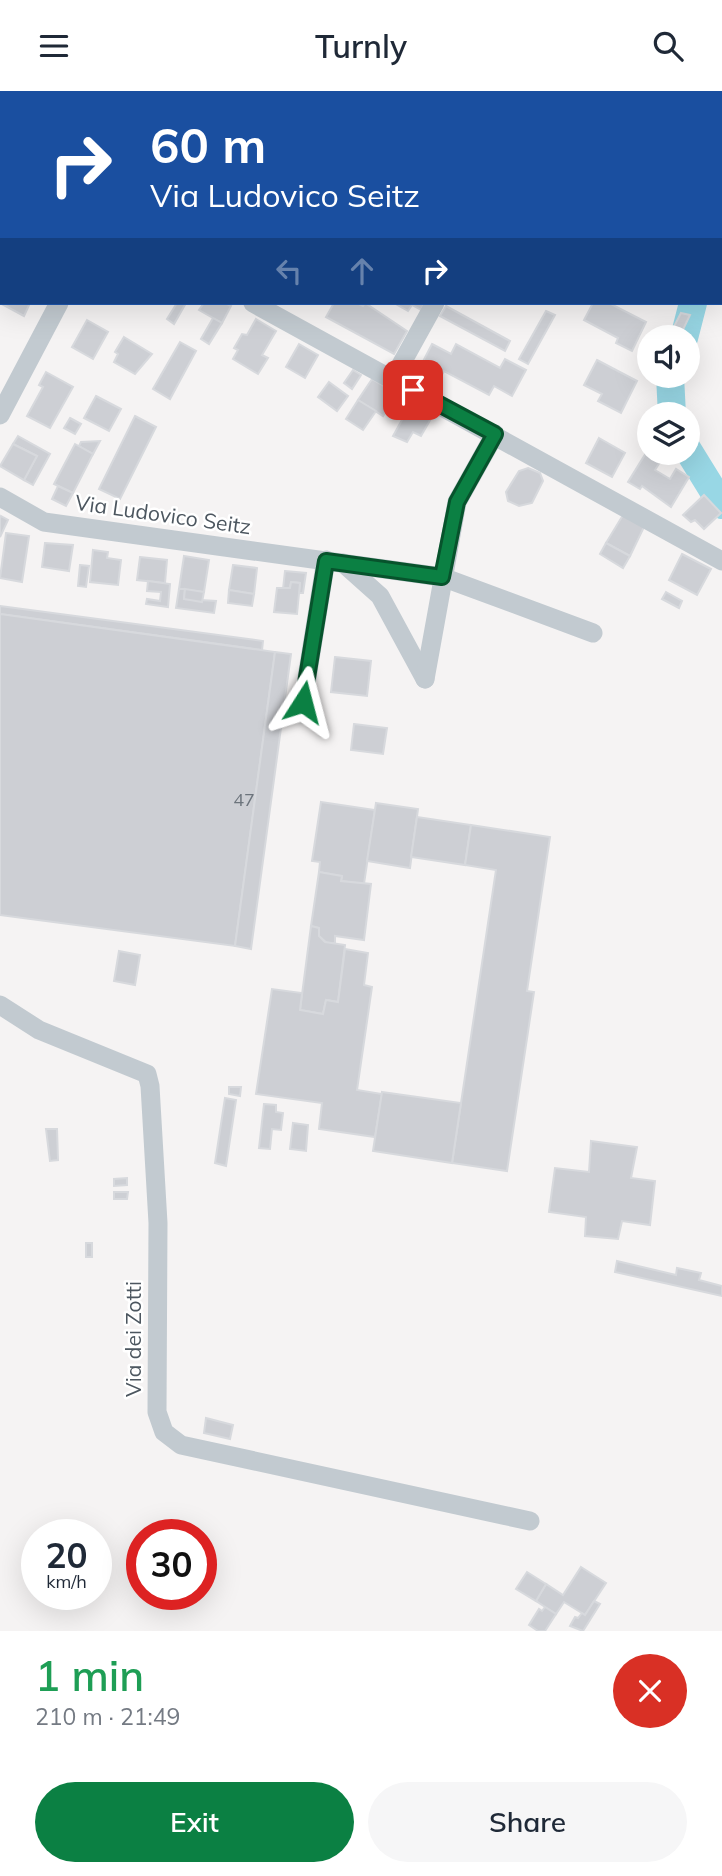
<!DOCTYPE html>
<html lang="en">
<head>
<meta charset="utf-8">
<style>
  body { margin:0; font-family:Mulish,sans-serif; background:#f6f6f7; color:#1f2937; height:100vh; display:flex; flex-direction:column; font-size:26px; white-space:nowrap }
  * { box-sizing:border-box; margin:0 }
  p { font-size:23px; color:#747a83 }
  .icon { flex:none; width:38px; height:38px; fill:none; stroke:currentColor; stroke-width:2; stroke-linecap:round; stroke-linejoin:round }
  .map { position:relative; height:1540px; overflow:hidden }
  .side { display:flex; flex-direction:column; background:#fff; flex:1 }
  .side>* { flex:none }
  .guide { position:absolute; left:0px; top:0px; width:723px; height:214px; box-shadow:0 7px 28px #0002; background:#1a4fa0; color:#fff; overflow:hidden }
  .tools { position:absolute; left:637px; top:234px; display:grid; gap:14px }
  .tools a { display:grid; place-items:center; width:63px; height:63px; border-radius:50%; background:#fff; box-shadow:0 7px 28px #0002; font-size:35px }
  .speed { position:absolute; left:21px; top:1428px; display:flex; gap:14px; font-size:35px; font-weight:700; text-align:center }
  .speed>* { display:grid; place-content:center; width:91px; height:91px; border-radius:50%; background:#fff; box-shadow:0 7px 28px #0002; line-height:1 }
  .speed small { font-size:18px; font-weight:400 }
  .speed .limit { border:10px solid #d22; background:#fff; color:#111 }
  .pin { position:absolute; display:grid; place-items:center; width:60px; height:60px; color:#fff; margin:-30px; border-radius:14px; box-shadow:0 4px 10px #0006 }
  .me { position:absolute; width:77px; margin:-38px; rotate:9deg; stroke-linejoin:round; filter:drop-shadow(0 0 5px #0008) }
  .turn { display:flex; align-items:center; gap:24px; height:147px; padding:0 35px; font-size:32px }
  .turn .icon { width:91px; height:91px; stroke-width:2.5 }
  .turn b { display:block; font-size:49px; line-height:60px }
  .lanes { display:flex; align-items:center; height:66px; padding:0 35px; background:#0003; justify-content:center; gap:35px; direction:ltr }
  .lanes .off { opacity:.35 }
  .round { display:grid; place-items:center; flex:none; width:74px; height:74px; border-radius:37px; background:#f6f6f7 }
  .overview { display:flex; align-items:center; justify-content:space-between; height:119px; padding:0 35px }
  h1 { font-size:42px; font-weight:600; line-height:52px; color:#1e9e55 }
  .primary-button { display:flex; gap:14px; margin-top:auto; padding:14px 35px }
  .primary-button a { flex:1; height:80px; border-radius:42px; background:#0b8043; color:#fff; font-size:28px; font-weight:600; line-height:80px; text-align:center }
  .primary-button a+a { background:#f6f6f7; color:#1f2937 }
  header { display:flex; justify-content:space-between; align-items:center; height:91px; padding:0 35px; background:#fff; font-size:32px; font-weight:600 }
  .map>svg:first-child { display:block }
  .lines { fill:none; stroke-linecap:round; stroke-linejoin:round }
  .stream { stroke:#98d7e5; stroke-width:4.5 }
  .river { stroke:#98d7e5; stroke-width:28 }
  .building { fill:#cdcfd4; stroke:#d7d9dd; stroke-width:2 }
  .minor { stroke:#c2cad0; stroke-width:19 }
  .route-casing { stroke:#07532c; stroke-width:18 }
  .route { stroke:#0b8043; stroke-width:12 }
  .labels { text-anchor:middle; stroke-width:5; stroke-linejoin:round; paint-order:stroke }
  .number-label { font-size:18px; fill:#6c747c }
  .street-label { font-size:21px; fill:#4c565f; stroke:#fff }
</style>
</head>
<body>
<header><svg class="icon" aria-label="menu" viewBox="0 0 24 24"><path d="M4 6h16M4 12h16M4 18h16"/></svg>Turnly<svg class="icon" aria-label="search" viewBox="0 0 24 24"><circle cx="10" cy="10" r="6"/><path d="M15 15l6 6"/></svg></header>
<div class="map">
<svg width="722" height="1540" viewBox="0 0 722 1540">
  <rect width="100%" height="100%" fill="#f5f3f3"/>
  <g class="lines">
    <g class="stream">
      <path d="M12,2L14,0"/>
      <path d="M0,15L2,13"/>
    </g>
    <g class="river">
      <path d="M453,0L454,2"/>
      <path d="M684,247L693,212"/>
      <path d="M670,285L672,324"/>
      <path d="M688,359L722,414"/>
    </g>
  </g>
  <g class="building">
    <path d="M2,195V212H30L24,225L0,212Z"/>
    <path d="M177,212H186L174,233L167,228Z"/>
    <path d="M204,212H225L231,215L222,232L199,219Z"/>
    <path d="M334,212H357L363,215L365,212L407,240L394,263L326,226Z"/>
    <path d="M394,212H425L421,219L412,214L408,220Z"/>
    <path d="M593,212H609L646,231L632,260L616,252L618,247L584,229Z"/>
    <path d="M446,215L510,250L505,260L440,225Z"/>
    <path d="M546,220L555,224L528,273L519,268Z"/>
    <path d="M681,222L690,224L679,247H668Z"/>
    <path d="M213,227L222,232L209,253L201,248Z"/>
    <path d="M256,228L276,240L262,264L268,267L258,283L233,268L238,259L234,257L242,243L247,244Z"/>
    <path d="M87,229L108,241L93,268L72,256Z"/>
    <path d="M124,246L152,263L135,283L114,271L118,263L115,261Z"/>
    <path d="M180,251L196,260L170,308L153,298Z"/>
    <path d="M299,253L318,264L305,287L286,276Z"/>
    <path d="M432,253L451,263L456,253L500,277L505,268L526,279L512,305L494,295L489,304L444,280L439,289L419,278Z"/>
    <path d="M597,269L637,290L621,322L598,310L602,303L584,294Z"/>
    <path d="M353,279L361,284L352,298L344,292Z"/>
    <path d="M46,281L73,296L50,337L27,325L43,296L39,294Z"/>
    <path d="M372,288L397,303L383,325L358,309Z"/>
    <path d="M329,291L348,305L337,320L318,306Z"/>
    <path d="M96,305L121,318L109,340L84,327Z"/>
    <path d="M358,309L376,320L363,339L346,328Z"/>
    <path d="M412,311L433,324L421,345L413,341L407,351L393,345Z"/>
    <path d="M135,325L156,336L120,408L99,398Z"/>
    <path d="M70,327L81,333L75,343L64,337Z"/>
    <path d="M18,345L50,363L33,394L24,389L37,365L13,353Z"/>
    <path d="M599,347L625,362L612,386L586,372Z"/>
    <path d="M100,350L93,363L79,355L81,351Z"/>
    <path d="M13,353L37,365L24,389L0,375Z"/>
    <path d="M75,353L93,363L73,402L54,393Z"/>
    <path d="M646,362L660,371L655,379L670,388L676,378L689,386L671,416L642,395L640,398L628,391Z"/>
    <path d="M652,362H672L669,368L664,365L660,371Z"/>
    <path d="M528,377L540,382L543,390L532,412L519,415L508,410L506,401L519,380Z"/>
    <path d="M58,395L73,402L66,415L52,408Z"/>
    <path d="M704,404L721,422L704,438L695,429L691,431L683,424Z"/>
    <path d="M623,424L644,436L630,465L606,452Z"/>
    <path d="M1,425L8,429L0,446V427Z"/>
    <path d="M6,442L29,445L22,491L0,487Z"/>
    <path d="M45,452L73,454L69,480L42,476Z"/>
    <path d="M606,452L630,465L623,477L600,463Z"/>
    <path d="M93,459L108,461L107,467L121,469L118,494L90,491Z"/>
    <path d="M682,463L711,478L697,504L669,489Z"/>
    <path d="M184,465L209,469L204,501L179,498Z"/>
    <path d="M140,466L167,469L165,492L137,489Z"/>
    <path d="M80,474L89,475L86,496L78,495Z"/>
    <path d="M233,474L257,477L254,503L229,499Z"/>
    <path d="M285,480L306,482L303,502H299L300,492L291,491L290,497L283,498Z"/>
    <path d="M148,490L170,493L168,516L146,513L147,508L160,510L161,501L147,500Z"/>
    <path d="M291,491L300,492L297,523L274,521L277,497H290Z"/>
    <path d="M179,498H185L184,508L216,510L214,522L176,517Z"/>
    <path d="M185,498L204,501L202,511L184,508Z"/>
    <path d="M229,499L254,503L252,515L228,512Z"/>
    <path d="M666,501L682,510L679,517L662,508Z"/>
    <path d="M0,515L263,550L262,559L0,523Z"/>
    <path d="M0,523L275,561L235,855L0,824Z"/>
    <path d="M275,561L291,563L251,858L235,855Z"/>
    <path d="M335,566L371,570L367,605L331,601Z"/>
    <path d="M354,633L387,637L383,663L351,659Z"/>
    <path d="M321,711L375,719L364,793L341,790L342,785L319,781L320,771L312,770Z"/>
    <path d="M376,712L418,718L410,777L367,770Z"/>
    <path d="M417,726L471,734L465,774L411,766Z"/>
    <path d="M471,734L550,746L527,900L534,901L507,1080L452,1072L496,779L465,774Z"/>
    <path d="M319,781L342,785L341,790L371,793L364,849L335,845V852L328,853L319,845V837L311,835Z"/>
    <path d="M311,835L319,837V845L325,851L345,854L338,911L326,909L323,923L300,919Z"/>
    <path d="M345,858L368,862L364,894L372,896L357,999L382,1003L375,1046L319,1038L322,1012L256,1003L272,898L302,902L300,919L323,923L326,909L338,911Z"/>
    <path d="M119,860L140,864L135,894L114,890Z"/>
    <path d="M229,996H241L240,1005L229,1003Z"/>
    <path d="M382,1001L461,1012L452,1072L373,1060Z"/>
    <path d="M225,1007L236,1009L226,1075L215,1072Z"/>
    <path d="M264,1013L276,1014V1021L283,1022L281,1039L272,1038L270,1058L259,1057Z"/>
    <path d="M293,1032L308,1034L306,1060L290,1058Z"/>
    <path d="M46,1038H57L58,1069L50,1070Z"/>
    <path d="M591,1050L637,1056L631,1087L655,1090L650,1134L622,1130L618,1148L585,1145L586,1126L549,1121L555,1077L589,1081Z"/>
    <path d="M127,1087V1094L114,1095V1088Z"/>
    <path d="M114,1101H128L127,1108H114Z"/>
    <rect x="86" y="1152" width="6" height="14"/>
    <path d="M617,1170L676,1184L677,1177L701,1182L699,1189L722,1195V1205L615,1181Z"/>
    <path d="M206,1327L233,1334L230,1348L204,1342Z"/>
    <path d="M581,1476L606,1492L585,1524L564,1511L556,1523L536,1510L546,1493L563,1504Z"/>
    <path d="M527,1481L546,1493L536,1510L516,1498Z"/>
    <path d="M594,1510L600,1513L583,1540L570,1535L575,1526L578,1527L582,1522L585,1524Z"/>
    <path d="M545,1516L556,1523L545,1540H538L529,1534L539,1518L542,1520Z"/>
  </g>
  <g class="lines">
    <g class="minor">
      <path d="M0,73L2,74"/>
      <path d="M253,212L722,470"/>
      <path d="M393,288L435,212"/>
      <path d="M0,324L59,212"/>
      <path d="M0,406L44,431L442,486L593,542"/>
      <path d="M343,472L380,505L425,588"/>
      <path d="M425,588L457,411L495,343"/>
      <path d="M303,611L326,469"/>
      <path d="M0,914L39,939L147,983L150,995L158,1132L157,1321L164,1341L181,1354L530,1430"/>
    </g>
  </g>
  <g class="lines">
    <g class="route-casing">
      <path id="route" d="M303,611L326,470L442,486L457,411L495,343L413,299"/>
    </g>
    <use href="#route" class="route"/>
  </g>
  <g class="labels">
    <g class="number-label">
      <text x="244" y="715">47</text>
    </g>
    <g class="street-label">
      <text transform="translate(163 424) rotate(8)" y="7">Via Ludovico Seitz</text>
      <text transform="translate(134 1248) rotate(-90)" y="7">Via dei Zotti</text>
    </g>
  </g>
</svg>
<div class="tools">
<a><svg class="icon" aria-label="sound" viewBox="0 0 24 24"><path d="M4 9h4l5-4v14l-5-4H4zM17 9q2 3 0 6"/></svg></a>
<a><svg class="icon" aria-label="layers" viewBox="0 0 24 24"><path d="M12 4l9 5-9 5-9-5zM3 14l9 5 9-5"/></svg></a>
</div>
<div class="speed"><div>20<small>km/h</small></div><div class="limit">30</div></div>
<div class="pin" style="left:413px;top:299px;background:#d93025"><svg class="icon" aria-label="arrive" viewBox="0 0 24 24"><path d="M6 21V4h12l-3 4 3 4H6"/></svg></div>
<svg class="me" style="left:303px;top:611px" viewBox="-20 -20 40 40"><path d="M0-17L14 15 0 8-14 15z" fill="#0b8043" stroke="#fff" stroke-width="4"/></svg>
<div class="guide">
<div class="turn"><svg class="icon" aria-label="right" viewBox="0 0 24 24"><path d="M7 20v-9h11M14 6l5 5-5 5"/></svg><div><b>60 m</b>Via Ludovico Seitz</div></div>
<div class="lanes"><svg class="icon off" aria-label="left" viewBox="0 0 24 24"><path d="M17 20v-9H6M10 6l-5 5 5 5"/></svg><svg class="icon off" aria-label="ahead" viewBox="0 0 24 24"><path d="M12 20V5M6 11l6-6 6 6"/></svg><svg class="icon" aria-label="right" viewBox="0 0 24 24"><path d="M7 20v-9h11M14 6l5 5-5 5"/></svg></div>
</div>
</div>
<section class="side">
<div class="overview"><div><h1>1 min</h1><p>210 m · 21:49</p></div><a class="round" style="background:#d93025;color:#fff"><svg class="icon" aria-label="close" viewBox="0 0 24 24"><path d="M6 6l12 12M18 6L6 18"/></svg></a></div>
<div class="primary-button"><a>Exit</a><a>Share</a></div>
</section>
</body>
</html>
